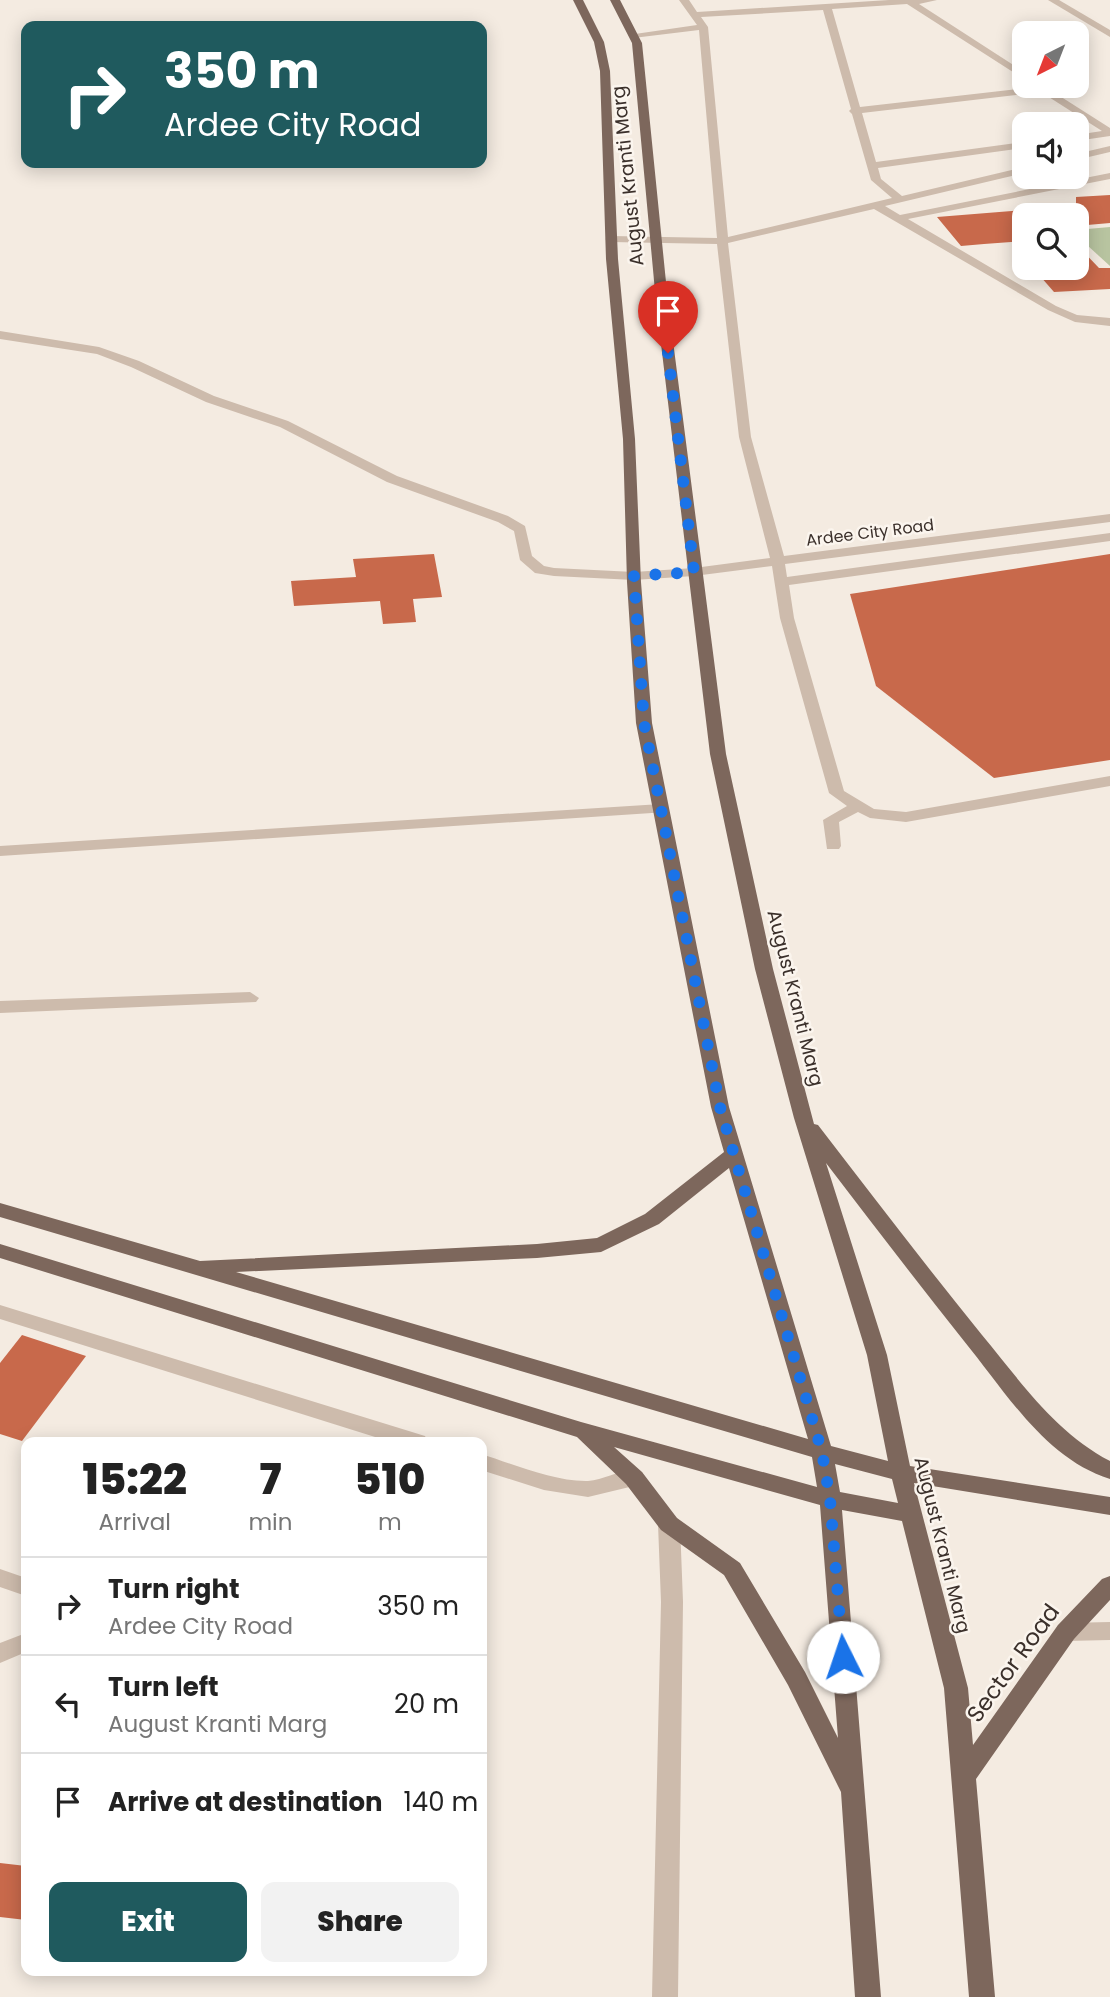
<!DOCTYPE html>
<html lang="en">
<head>
<meta charset="utf-8">
<style>
  body { margin:0; font-family:Poppins,sans-serif; background:#f2f2f2; color:#222; height:100vh; display:flex; flex-direction:column; font-size:26px; white-space:nowrap }
  * { box-sizing:border-box; margin:0 }
  p { font-size:23px; color:#767676 }
  .icon { flex:none; width:38px; height:38px; fill:none; stroke:currentColor; stroke-width:2; stroke-linecap:round; stroke-linejoin:round }
  .map { position:relative; flex:1; overflow:hidden }
  .sheet { position:absolute; left:21px; top:1437px; width:466px; height:539px; display:flex; flex-direction:column; background:#fff; border-radius:14px; box-shadow:0 4px 18px #0003 }
  .sheet>* { flex:none }
  .banner { position:absolute; left:21px; top:21px; width:466px; height:147px; border-radius:14px; box-shadow:0 4px 18px #0003; background:#1f5a5e; color:#fff; overflow:hidden }
  .needle { width:46px; rotate:222deg }
  .tools { position:absolute; left:1012px; top:21px; display:grid; gap:14px }
  .tools a { display:grid; place-items:center; width:77px; height:77px; border-radius:14px; background:#fff; box-shadow:0 4px 18px #0003; font-size:35px }
  .pin { position:absolute; display:grid; place-items:center; width:60px; height:60px; color:#fff; margin:-72px -30px; border-radius:50% 50% 50% 0; rotate:-45deg; box-shadow:0 0 7px #0007 }
  .pin .icon { rotate:45deg }
  .me { position:absolute; width:77px; margin:-38px; rotate:356deg; stroke-linejoin:round; filter:drop-shadow(0 0 5px #0008) }
  .turn { display:flex; align-items:center; gap:24px; height:147px; padding:0 28px; font-size:32px }
  .turn .icon { width:91px; height:91px; stroke-width:2.5 }
  .turn b { display:block; font-size:49px; line-height:60px }
  .eta { display:flex; justify-content:space-evenly; align-items:center; height:119px; text-align:center }
  .eta b { font-size:42px; font-weight:800; line-height:49px }
  .primary-button { display:flex; gap:14px; margin-top:auto; padding:14px 28px }
  .primary-button a { flex:1; height:80px; border-radius:14px; background:#1f5a5e; color:#fff; font-size:28px; font-weight:800; line-height:80px; text-align:center }
  .primary-button a+a { background:#f2f2f2; color:#222 }
  ul { padding:0; list-style:none }
  li { display:flex; align-items:center; gap:21px; height:98px; padding:0 28px; border-top:2px solid #e0e0e0 }
  li div { flex:1 }
  li b { display:block; font-size:26px }
  li em { font-style:normal }
  .map>svg:first-child { display:block }
  .green { fill:#b8c4a0 }
  .building { fill:#c8694b }
  .lines { fill:none; stroke-linecap:round; stroke-linejoin:round }
  .minor { fill:#cdbbac; fill-rule:evenodd }
  .major { fill:#7d675c; fill-rule:evenodd }
  .route { stroke:#1a73e8; stroke-width:12; stroke-dasharray:0 21.6 }
  .labels { text-anchor:middle; stroke-width:5; stroke-linejoin:round; paint-order:stroke }
  .far-street-label { font-size:16px; fill:#3b302b; stroke:#fbf5ee }
  .street-label { font-size:19px; fill:#3b302b; stroke:#fbf5ee }
  .near-street-label { font-size:23px; fill:#3b302b; stroke:#fbf5ee }
</style>
</head>
<body>
<div class="map">
<svg width="1110" height="1997" viewBox="0 0 1110 1997">
  <rect width="100%" height="100%" fill="#f4ebe1"/>
  <path class="green" d="M1110,227V266L1076,235V230Z"/>
  <g class="building">
    <path d="M1110,195V223L1076,226V197Z"/>
    <path d="M1024,210V241L984,244L961,246L937,217Z"/>
    <path d="M1076,244L1099,268H1110V289L1054,292L1033,268H1076Z"/>
    <path d="M434,554L442,597L413,599L416,622L383,624L380,601L294,606L291,581L356,577L353,559Z"/>
    <path d="M1110,554V760L994,778L876,686L850,594Z"/>
    <path d="M22,1335L86,1356L22,1441L0,1434V1363Z"/>
    <path d="M0,1863L26,1866V1920L0,1917Z"/>
  </g>
  <g class="lines">
    <g class="minor">
      <path d="M679,0H689L697,12L889,0H937L919,4L1024,72V79L907,4L832,9L860,107L1044,86L1110,128V136L1076,141V135L1102,131L1041,92L862,113L876,162L1024,142V148L878,168L881,179L902,196L1024,167V173L885,206L900,215L1110,173V179L908,219L1056,306L1077,315L1110,318V326L1075,322L1048,310L874,209L728,243L751,437L784,556L1110,514V522L785,564L787,577L1110,533V541L789,585L794,618L844,791L874,809L906,812L1110,776V786L906,822L870,818L858,812L839,822L841,846L839,849H827L823,820L847,806L829,793L780,618L772,566L694,576L634,580L554,576L535,573L520,560L514,531L498,522L387,482L280,427L206,402L131,367L97,354L0,339V331L99,347L139,361L214,396L288,421L397,476L508,516L525,526L532,556L544,566L554,568L634,572L694,568L770,558L739,437L717,244L611,242L605,239L611,236L717,238L699,30L633,38L628,35L697,25ZM823,10L851,109L849,111L852,114L871,180L892,198L728,237L708,27L701,17Z"/>
      <path d="M1048,0H1059L1110,30V37Z"/>
      <path d="M1110,146V152L1076,160V154Z"/>
      <path d="M661,804L667,806L669,809L667,812L0,856V846Z"/>
      <path d="M250,992L259,998L256,1002L0,1013V1001Z"/>
      <path d="M0,1305L425,1436L428,1442H391L0,1319Z"/>
      <path d="M481,1454C513,1464 555,1482 588,1481C606,1480 624,1466 642,1472L645,1478L642,1484L588,1497L544,1490L481,1470Z"/>
      <path d="M669,1515L677,1518L680,1524L683,1602L678,1997H652L661,1602L658,1524L661,1518Z"/>
      <path d="M0,1569L26,1578V1596L0,1587Z"/>
      <path d="M1110,1622V1640L1066,1641L1058,1639L1055,1632L1058,1625L1066,1623Z"/>
      <path d="M26,1633V1652L0,1663V1643Z"/>
    </g>
    <path class="major" d="M573,0H583L604,42L610,71L618,259L635,439L641,582L652,723L729,1107L831,1446L888,1461L867,1355L794,1118L755,969L710,754L656,302L632,43L610,0H620L642,43L668,302L726,754L773,969L814,1124L818,1125C872,1195 926,1266 982,1335C1021,1382 1055,1432 1110,1461V1479C1045,1459 1005,1391 964,1341C917,1282 872,1223 826,1163L887,1355L910,1466L1110,1497V1515L914,1483L968,1688L973,1745L1058,1625L1102,1579L1110,1576V1600L1074,1639L976,1779L995,1997H969L944,1688L902,1521L842,1510L881,1997H855L841,1792L788,1685L724,1575L661,1530L626,1484L577,1437L0,1258V1244L581,1422L817,1487L812,1457L0,1217V1203L200,1261L537,1244L597,1238L645,1214L724,1152L711,1107L636,723L627,582L623,439L606,259L600,71L594,42ZM729,1168L808,1439L236,1272L537,1258L601,1252L659,1224ZM614,1447L820,1505L838,1738L805,1672L740,1563L677,1518L642,1472ZM835,1464L892,1479L898,1503L840,1492Z"/>
  </g>
  <g class="lines">
    <path class="route" d="M668,353L694,572L634,576L644,723L720,1107L822,1452L830,1499L843,1657"/>
  </g>
  <g class="labels">
    <g class="far-street-label">
      <text transform="translate(870 532) rotate(-7)" y="6">Ardee City Road</text>
    </g>
    <g class="street-label">
      <text transform="translate(627 176) rotate(-96)" y="7">August Kranti Marg</text>
      <text transform="translate(796 998) rotate(76)" y="7">August Kranti Marg</text>
      <text transform="translate(943 1545) rotate(76)" y="7">August Kranti Marg</text>
    </g>
    <g class="near-street-label">
      <text transform="translate(1013 1663) rotate(-54)" y="8">Sector Road</text>
    </g>
  </g>
</svg>
<div class="tools">
<a><svg class="needle" viewBox="-14 -14 28 28"><path d="M0-13l5 13h-10z" fill="#e53935"/><path d="M0 13l5-13h-10z" fill="#767676"/></svg></a>
<a><svg class="icon" aria-label="sound" viewBox="0 0 24 24"><path d="M4 9h4l5-4v14l-5-4H4zM17 9q2 3 0 6"/></svg></a>
<a><svg class="icon" aria-label="search" viewBox="0 0 24 24"><circle cx="10" cy="10" r="6"/><path d="M15 15l6 6"/></svg></a>
</div>
<div class="pin" style="left:668px;top:353px;background:#d93025"><svg class="icon" aria-label="arrive" viewBox="0 0 24 24"><path d="M6 21V4h12l-3 4 3 4H6"/></svg></div>
<svg class="me" style="left:843px;top:1657px" viewBox="-20 -20 40 40"><circle r="19" fill="#fff"/><path d="M0-13L10 11 0 6-10 11z" fill="#1a73e8"/></svg>
<div class="banner">
<div class="turn"><svg class="icon" aria-label="right" viewBox="0 0 24 24"><path d="M7 20v-9h11M14 6l5 5-5 5"/></svg><div><b>350 m</b>Ardee City Road</div></div>
</div>
<section class="sheet">
<div class="eta">
<div><b>15:22</b><p>Arrival</p></div>
<div><b>7</b><p>min</p></div>
<div><b>510</b><p>m</p></div>
</div>
<ul>
<li><svg class="icon" aria-label="right" viewBox="0 0 24 24"><path d="M7 20v-9h11M14 6l5 5-5 5"/></svg><div><b>Turn right</b><p>Ardee City Road</p></div><em>350 m</em></li>
<li><svg class="icon" aria-label="left" viewBox="0 0 24 24"><path d="M17 20v-9H6M10 6l-5 5 5 5"/></svg><div><b>Turn left</b><p>August Kranti Marg</p></div><em>20 m</em></li>
<li><svg class="icon" aria-label="arrive" viewBox="0 0 24 24"><path d="M6 21V4h12l-3 4 3 4H6"/></svg><div><b>Arrive at destination</b></div><em>140 m</em></li>
</ul>
<div class="primary-button"><a>Exit</a><a>Share</a></div>
</section>
</div>
</body>
</html>
